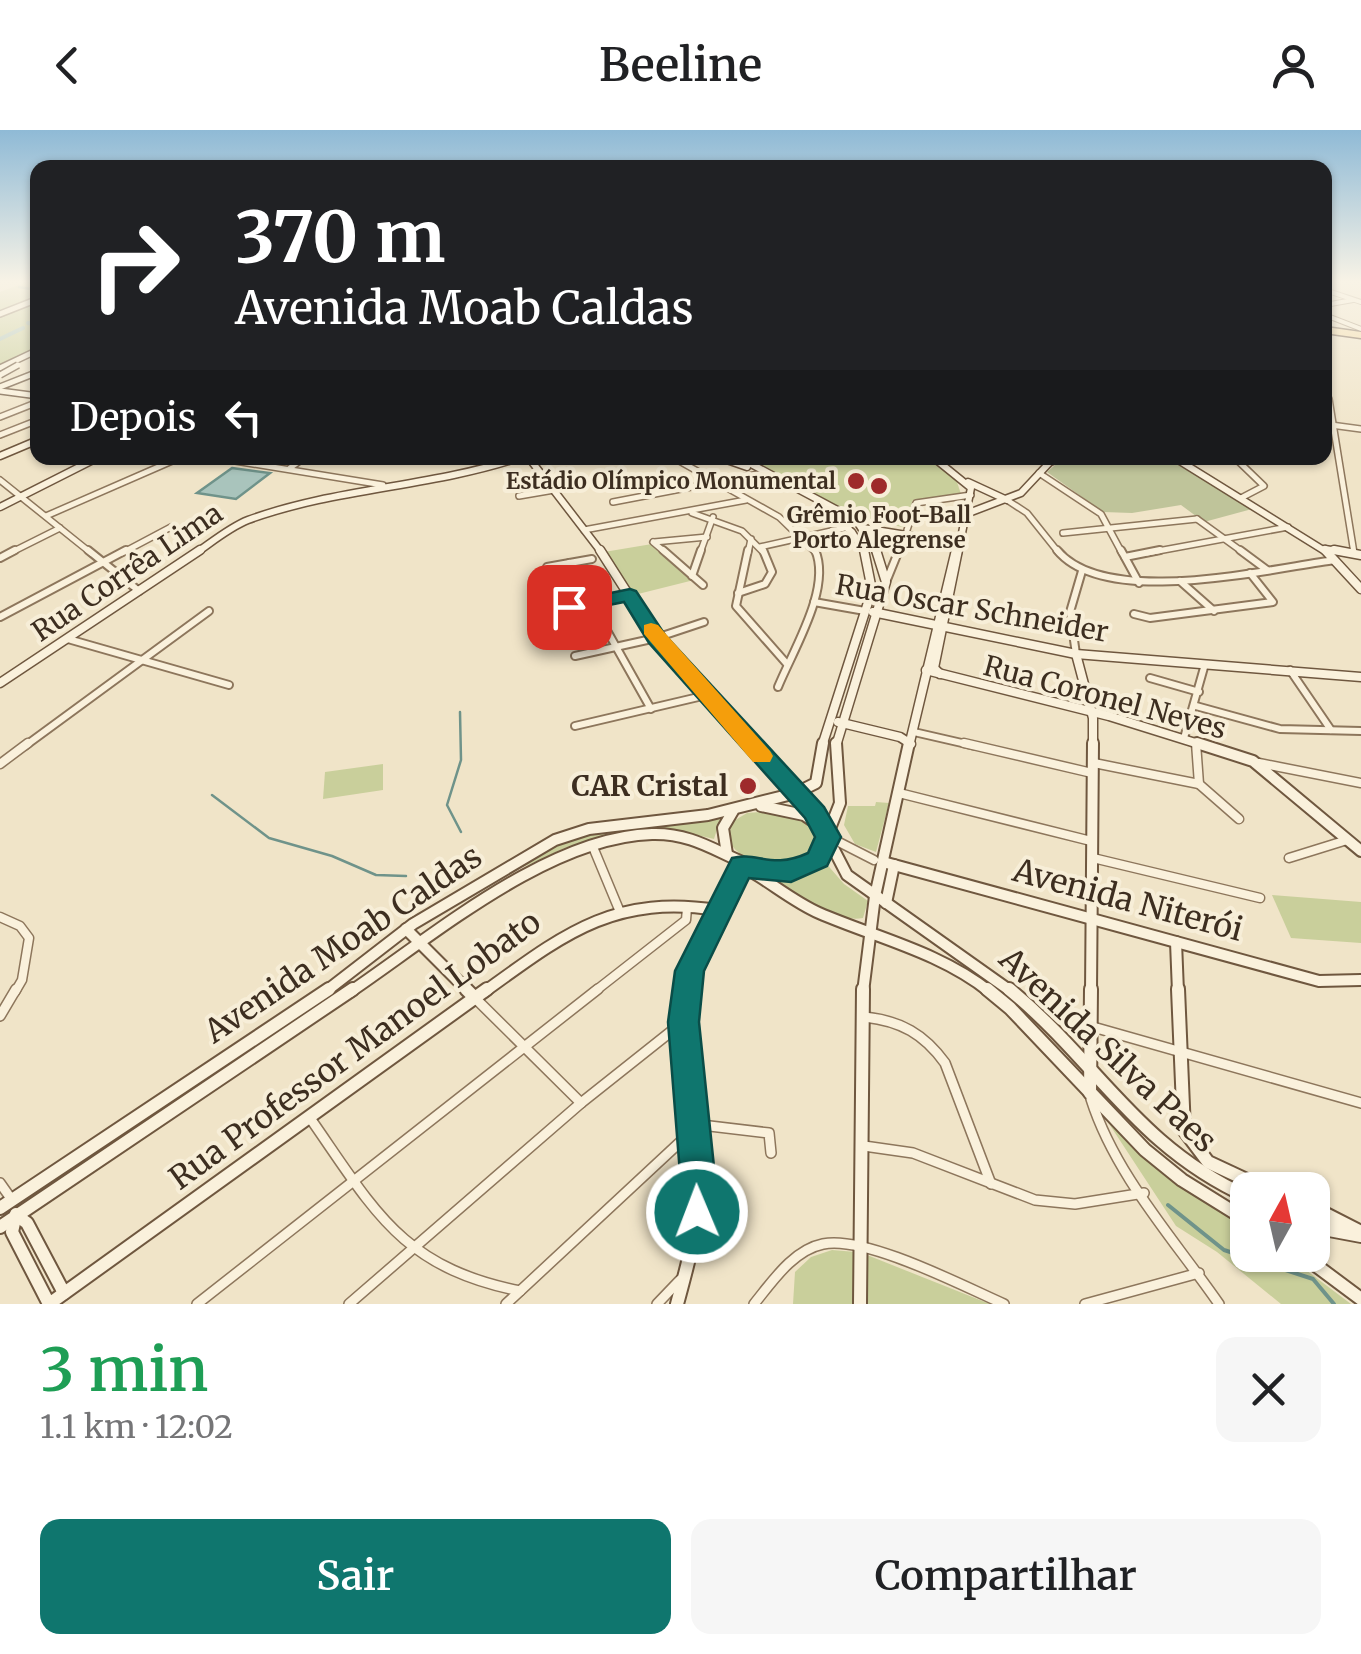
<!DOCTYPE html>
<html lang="pt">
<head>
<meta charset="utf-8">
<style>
  body { margin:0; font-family:Merriweather,serif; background:#f6f6f6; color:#202124; height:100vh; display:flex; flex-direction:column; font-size:38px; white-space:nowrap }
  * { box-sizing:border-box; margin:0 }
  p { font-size:32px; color:#757577 }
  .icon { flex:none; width:55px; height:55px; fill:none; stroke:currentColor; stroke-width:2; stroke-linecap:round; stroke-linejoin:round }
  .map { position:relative; height:1174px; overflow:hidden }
  .side { display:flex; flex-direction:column; background:#fff; flex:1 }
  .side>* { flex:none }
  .guide { position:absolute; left:30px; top:30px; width:1302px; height:305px; border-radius:20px; box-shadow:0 2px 8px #0004; background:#202124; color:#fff; overflow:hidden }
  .needle { width:65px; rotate:8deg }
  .controls { position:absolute; left:1230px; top:1042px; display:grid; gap:20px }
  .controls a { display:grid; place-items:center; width:100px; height:100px; border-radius:20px; background:#fff; box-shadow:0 2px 8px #0004; font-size:50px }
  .pin { position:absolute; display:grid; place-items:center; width:85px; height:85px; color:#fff; margin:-42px; border-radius:20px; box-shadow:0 5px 15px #0006 }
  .me { position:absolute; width:110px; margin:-55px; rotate:359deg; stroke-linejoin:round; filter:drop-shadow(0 0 8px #0008) }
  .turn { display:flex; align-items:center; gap:35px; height:210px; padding:0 40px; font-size:45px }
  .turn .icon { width:130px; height:130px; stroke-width:2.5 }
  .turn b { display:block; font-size:70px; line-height:85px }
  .then { display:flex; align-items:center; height:95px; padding:0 40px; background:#0003; gap:20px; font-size:38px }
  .round { display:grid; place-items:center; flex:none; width:105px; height:105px; border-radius:20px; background:#f6f6f6 }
  .overview { display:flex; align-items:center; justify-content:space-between; height:170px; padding:0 40px }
  h1 { font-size:60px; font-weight:600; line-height:75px; color:#1e9e55 }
  .primary-button { display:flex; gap:20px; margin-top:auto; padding:20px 40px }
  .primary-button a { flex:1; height:115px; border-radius:20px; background:#0f766e; color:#fff; font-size:40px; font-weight:600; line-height:115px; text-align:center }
  .primary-button a+a { background:#f6f6f6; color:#202124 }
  header { display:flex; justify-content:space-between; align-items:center; height:130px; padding:0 40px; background:#fff; font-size:45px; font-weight:600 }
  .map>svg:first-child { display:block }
  .green { fill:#c9cf9b }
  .cemetery { fill:#bfc49a }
  .water { fill:#a9c4bc; stroke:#6f938a; stroke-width:2.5 }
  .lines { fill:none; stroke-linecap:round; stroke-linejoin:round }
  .stream-far1 { stroke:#6f938a; stroke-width:2.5 }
  .stream { stroke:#6f938a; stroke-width:4 }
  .canal { stroke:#a9c4bc; stroke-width:4 }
  .street-far4-casing { stroke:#8d765c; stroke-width:6 }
  .street-far3-casing { stroke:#8d765c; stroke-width:8 }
  .street-far2-casing { stroke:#8d765c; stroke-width:10 }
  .street-far1-casing { stroke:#8d765c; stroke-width:11 }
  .street-casing { stroke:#8d765c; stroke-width:12 }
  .secondary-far4-casing { stroke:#6f573f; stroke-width:8 }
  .secondary-far3-casing { stroke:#6f573f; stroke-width:9 }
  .secondary-far2-casing { stroke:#6f573f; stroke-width:11 }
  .secondary-far1-casing { stroke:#6f573f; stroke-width:14 }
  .secondary-casing { stroke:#6f573f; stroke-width:16 }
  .primary-casing { stroke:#5b4430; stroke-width:9 }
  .street-far4 { stroke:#faf1dc; stroke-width:4 }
  .street-far3 { stroke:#faf1dc; stroke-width:5 }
  .street-far2 { stroke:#faf1dc; stroke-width:6 }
  .street-far1 { stroke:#faf1dc; stroke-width:8 }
  .street { stroke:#faf1dc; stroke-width:9 }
  .secondary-far4 { stroke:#faf1dc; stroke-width:5 }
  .secondary-far3 { stroke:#faf1dc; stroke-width:6 }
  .secondary-far2 { stroke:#faf1dc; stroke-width:8 }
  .secondary-far1 { stroke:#faf1dc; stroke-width:10 }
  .secondary { stroke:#faf1dc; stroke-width:12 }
  .primary { stroke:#f3d9a0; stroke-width:6 }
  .secondary-bridge-casing { stroke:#6f573f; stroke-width:8; stroke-linecap:butt }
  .secondary-bridge { stroke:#faf1dc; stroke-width:5 }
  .route { fill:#0f766e; stroke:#0a4d48; stroke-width:2.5 }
  .slow { fill:#f59e0b }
  .poi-dot { fill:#9e2a2b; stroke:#f7eed8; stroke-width:4 }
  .labels { text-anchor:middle; stroke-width:8; stroke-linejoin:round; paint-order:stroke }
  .far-poi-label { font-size:22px; font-weight:bold; fill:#3d2e20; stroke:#f7eed8; text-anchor:end }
  .street-label { font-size:28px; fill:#3d2e20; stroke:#f7eed8 }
  .poi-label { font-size:28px; font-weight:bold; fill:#3d2e20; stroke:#f7eed8; text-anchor:end }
  .near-street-label { font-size:32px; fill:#3d2e20; stroke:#f7eed8 }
</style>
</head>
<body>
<header><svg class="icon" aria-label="back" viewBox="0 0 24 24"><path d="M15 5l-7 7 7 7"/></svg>Beeline<svg class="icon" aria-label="person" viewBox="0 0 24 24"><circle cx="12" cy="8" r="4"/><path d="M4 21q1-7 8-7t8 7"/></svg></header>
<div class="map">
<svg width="1361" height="1174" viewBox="0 0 1361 1174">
  <rect width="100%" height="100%" fill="#f0e4c8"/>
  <g class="green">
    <path d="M29,151H37V218L0,235V162Z"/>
    <path d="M747,328H927L956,349L961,364L913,370L903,397L863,390Z"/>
    <path d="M652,414L694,450L634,465L604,422Z"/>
    <path d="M383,634V660L323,669L325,642Z"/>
    <path d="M876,672L889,673L876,722L855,714L844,695L848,676H875Z"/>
    <path d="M760,682C782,683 804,685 815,706L811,725C784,744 745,738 728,710L732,692L747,683Z"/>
    <path d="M721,686L714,709C664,695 614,700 565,718C549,724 531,736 515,739L549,719L590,703Z"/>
    <path d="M824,731L844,754L868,771L863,788C834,793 797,767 774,751L794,748Z"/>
    <path d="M1272,765L1361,772V813L1291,808Z"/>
    <path d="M1100,980L1171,1050L1247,1099L1248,1125H1286L1351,1174H1281L1217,1122L1176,1096Z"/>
    <path d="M832,1120L856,1122V1174H793L795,1142L811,1127Z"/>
    <path d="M867,1125L990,1174H867Z"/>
  </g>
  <path class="cemetery" d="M1079,328H1167L1252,379L1204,392L1181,375L1132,383L1103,382L1047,342L1061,330Z"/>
  <path class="water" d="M232,338L270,343L236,369L197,363Z"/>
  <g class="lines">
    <g class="stream-far1">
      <path d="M19,157L38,160"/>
      <path d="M460,582L461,630L447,675L461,702"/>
      <path d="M212,665L269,708L332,726L376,745L406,746"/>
    </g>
    <path class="stream" d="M1168,1075L1224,1120L1313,1149L1334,1174"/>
    <g class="canal">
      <path d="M28,193L35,194"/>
      <path d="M0,209L23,198"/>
    </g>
    <g class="street-far4-casing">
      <g id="street-far4">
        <path d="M1325,160L1361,172"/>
        <path d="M1325,175L1353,170"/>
        <path d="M1325,185L1361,199"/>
        <path d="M1325,244L1329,272"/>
      </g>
    </g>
    <g class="street-far3-casing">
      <g id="street-far3">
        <path d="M1329,269L1354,423"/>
        <path d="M0,287L38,272"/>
        <path d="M1331,295L1361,299"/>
        <path d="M0,305L38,290"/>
        <path d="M217,328L383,355"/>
        <path d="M674,328L779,387L816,423"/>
        <path d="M1235,328L1264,356L1241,368"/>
        <path d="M290,338L304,328"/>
        <path d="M1039,343L1101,384L1122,423"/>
        <path d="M0,350L91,423"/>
        <path d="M519,366L554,360"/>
        <path d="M1007,370L1027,383L1059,423"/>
        <path d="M613,372L759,344"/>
        <path d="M692,383L742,401L764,423"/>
        <path d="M46,386L179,328"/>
        <path d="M1197,389L1244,423"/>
        <path d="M584,400L746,370"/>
        <path d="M907,400L916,373L971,365"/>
        <path d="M1063,403L1197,389"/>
        <path d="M653,412L666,423"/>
        <path d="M654,412L707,407"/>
        <path d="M760,417L849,397"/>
        <path d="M10,423L60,398"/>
        <path d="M122,423L171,397"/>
        <path d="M700,423L713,387"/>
        <path d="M748,423L751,409"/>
        <path d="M898,423L906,405"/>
        <path d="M1147,423L1288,397"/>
      </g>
    </g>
    <g class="street-far2-casing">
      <g id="street-far2">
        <path d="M88,420L139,461"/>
        <path d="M663,420L703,455"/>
        <path d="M748,420L736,476L787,534"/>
        <path d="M1057,420C1105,479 1267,439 1335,430"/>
        <path d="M1121,420L1139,453"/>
        <path d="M1240,420L1267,440"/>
        <path d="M1125,427L1160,420"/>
        <path d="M0,428L15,420"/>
        <path d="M569,433L651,579"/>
        <path d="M547,437L592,429"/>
        <path d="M692,446L701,420"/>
        <path d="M1180,451L1214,481"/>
        <path d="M886,452L899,420"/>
        <path d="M738,463L765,454L772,442L763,420"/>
        <path d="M814,472L865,481"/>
        <path d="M569,477L630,465"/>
        <path d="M1134,484L1150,488L1273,472L1250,443"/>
        <path d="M0,487L126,420"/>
        <path d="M68,509L229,555"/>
        <path d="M1076,524L1070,482L1082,441"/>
        <path d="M575,526L656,508L704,492"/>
        <path d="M1290,540L1331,600"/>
        <path d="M1150,548L1199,562"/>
        <path d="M778,557C793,520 832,458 815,420"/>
        <path d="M1196,576L1280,599L1361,601"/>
        <path d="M575,596L707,565"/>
        <path d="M914,602L975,616"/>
        <path d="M1184,608L1205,534"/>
        <path d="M25,616L209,481"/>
      </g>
    </g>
    <g class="street-far1-casing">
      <g id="street-far1">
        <path d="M964,613L1092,643"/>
        <path d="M1196,613L1199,654L1239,689"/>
        <path d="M1094,633L1199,654"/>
        <path d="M1259,633L1361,653"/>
        <path d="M0,634L28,613"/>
        <path d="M899,663L1091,711"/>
        <path d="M829,707L874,730"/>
        <path d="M593,717L620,782"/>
        <path d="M1093,728L1260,768"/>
        <path d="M1289,728L1347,710"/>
        <path d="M0,787L20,796L29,808L22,850L15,862"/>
        <path d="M594,862L686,790L687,778"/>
      </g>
    </g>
    <g class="street-casing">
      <g id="street">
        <path d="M474,867L581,973"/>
        <path d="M0,886L16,859"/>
        <path d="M865,887C901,891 924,904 945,933L991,1054"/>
        <path d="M1093,897L1361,973"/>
        <path d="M1091,969C1115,1045 1174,1109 1219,1174"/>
        <path d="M310,988C375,1081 401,1137 520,1161"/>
        <path d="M693,994L769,1003L771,1023"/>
        <path d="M864,1016L913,1023L1035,1070L1075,1074L1144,1063"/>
        <path d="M0,1053L12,1070"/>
        <path d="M197,1174L598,859"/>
        <path d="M349,1174L581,973L683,892"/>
        <path d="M506,1174L692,1001"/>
        <path d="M657,1174L680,1150"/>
        <path d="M754,1174C772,1152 793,1120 823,1114C865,1105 963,1156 1004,1174"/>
        <path d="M1085,1174L1199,1143"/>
      </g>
    </g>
    <g class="secondary-far4-casing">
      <g id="secondary-far4">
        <path d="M0,184L38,169"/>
        <path d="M0,238L38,220"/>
        <path d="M0,257L38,242"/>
        <path d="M0,261L38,266"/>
      </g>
    </g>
    <g class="secondary-far3-casing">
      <g id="secondary-far3">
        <path d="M0,326L38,310"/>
        <path d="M529,328L602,423"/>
        <path d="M721,328L747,337"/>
        <path d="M740,328L856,390L877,423"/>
        <path d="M934,328L971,358L958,423"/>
        <path d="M1098,328H1103"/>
        <path d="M1175,328L1328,423"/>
        <path d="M968,352L1007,370"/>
        <path d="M0,377L97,328"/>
        <path d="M822,378L852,402L865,423"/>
        <path d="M966,384L1021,363L1050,332L1060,328"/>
        <path d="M863,398L956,413"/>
        <path d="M1325,419L1349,423"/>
        <path d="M196,423C212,412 230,397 248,390C335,358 431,357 518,328"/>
        <path d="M956,423L960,408"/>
      </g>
    </g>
    <g class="secondary-far2-casing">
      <g id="secondary-far2">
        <path d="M600,420L656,508L754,616"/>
        <path d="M1325,420L1361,459"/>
        <path d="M1334,420L1361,425"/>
        <path d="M873,482L1076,524L1361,547"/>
        <path d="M1076,524L1093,588V616"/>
        <path d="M926,540L1109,586L1205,616"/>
        <path d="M940,544L934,538L958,420"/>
        <path d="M0,553L200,420"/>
        <path d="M838,592L900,607L911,614"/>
        <path d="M822,616L872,460L864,420"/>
        <path d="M836,616L886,452L876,420"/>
        <path d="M909,616L956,420"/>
      </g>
    </g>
    <g class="secondary-far1-casing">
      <g id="secondary-far1">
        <path d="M752,613L815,683L847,745L1012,862"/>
        <path d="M1197,613L1253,631L1361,721"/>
        <path d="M761,676L804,685L820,696"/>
        <path d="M727,724L723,698L733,681"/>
        <path d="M883,732L1319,851L1361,850"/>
        <path d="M752,742C774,755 796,773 819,783C877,808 940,822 990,862"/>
        <path d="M886,773L894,735"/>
        <path d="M406,799L469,862"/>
        <path d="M1176,812L1178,862"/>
        <path d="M325,862L413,794L555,710L589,699L708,685L796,663L816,653L823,613"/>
        <path d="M350,862C434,805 549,707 652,704C722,702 746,763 818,729L840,673L836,613"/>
        <path d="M484,862C563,805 613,764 717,780"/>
        <path d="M687,862L690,841L742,735"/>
        <path d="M863,862L875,766L909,613"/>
        <path d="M1091,862L1093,613"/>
      </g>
    </g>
    <g class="secondary-casing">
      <g id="secondary">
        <path d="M466,859L473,866"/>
        <path d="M987,859L1010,878L1145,1020L1182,1050L1248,1091"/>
        <path d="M1009,859C1098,932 1136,1016 1248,1067"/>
        <path d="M1178,859L1184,1000L1208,1032L1268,1060"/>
        <path d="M1090,963L1091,859"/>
        <path d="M1312,1077L1361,1102"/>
        <path d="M0,1078L329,859"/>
        <path d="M16,1084L12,1102L49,1174L487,859"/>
        <path d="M16,1085L27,1093L64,1163"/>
        <path d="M1312,1089L1335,1096"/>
        <path d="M0,1097L353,859"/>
        <path d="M1312,1109L1315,1103L1329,1100L1361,1106"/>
        <path d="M1312,1118L1319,1136"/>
        <path d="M1302,1125L1361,1169"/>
        <path d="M677,1174C687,1137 698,1099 699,1060C700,993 677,926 687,859"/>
        <path d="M860,1174L863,859"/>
      </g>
    </g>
    <g class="primary-casing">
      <path id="primary" d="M1325,200L1361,205"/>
    </g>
    <use href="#street-far4" class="street-far4"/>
    <use href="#street-far3" class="street-far3"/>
    <use href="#street-far2" class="street-far2"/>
    <use href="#street-far1" class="street-far1"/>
    <use href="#street" class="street"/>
    <use href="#secondary-far4" class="secondary-far4"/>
    <use href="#secondary-far3" class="secondary-far3"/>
    <use href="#secondary-far2" class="secondary-far2"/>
    <use href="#secondary-far1" class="secondary-far1"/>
    <use href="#secondary" class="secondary"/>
    <use href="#primary" class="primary"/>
    <g class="secondary-bridge-casing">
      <path id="secondary-bridge" d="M0,245L18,235"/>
    </g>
    <use href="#secondary-bridge" class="secondary-bridge"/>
  </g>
  <linearGradient id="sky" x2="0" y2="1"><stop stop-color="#8fbad6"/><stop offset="0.48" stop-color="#f8f3e6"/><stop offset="1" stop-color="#f8f3e6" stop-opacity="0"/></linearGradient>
  <rect width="1361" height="316" fill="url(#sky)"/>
  <path class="route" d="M630,459L636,461L665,505L824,677L841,707L827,736L791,752L749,748L704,841L699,892L716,1056L715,1082L710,1094L697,1099L684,1094L679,1082L681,1056L668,892L675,841L732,728C757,721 771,740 808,723L815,707L805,688L649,513L624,472L569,483L559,477L562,473Z"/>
  <path class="slow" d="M651,493L658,495L770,621L773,626L770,632H753L644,504V495Z"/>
  <g class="poi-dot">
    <circle cx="856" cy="351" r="10"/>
    <circle cx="879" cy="356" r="10"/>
    <circle cx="748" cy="656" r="10"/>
  </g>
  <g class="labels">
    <g class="far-poi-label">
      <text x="836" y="359">Estádio Olímpico Monumental</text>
      <text x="879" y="393" text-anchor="middle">Grêmio Foot-Ball<tspan x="879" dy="25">Porto Alegrense</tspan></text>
    </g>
    <g class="street-label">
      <text transform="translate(127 442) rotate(-34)" y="10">Rua Corrêa Lima</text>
      <text transform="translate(972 478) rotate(10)" y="10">Rua Oscar Schneider</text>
      <text transform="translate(1105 567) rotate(15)" y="10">Rua Coronel Neves</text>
    </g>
    <g class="poi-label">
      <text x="728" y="666">CAR Cristal</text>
    </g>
    <g class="near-street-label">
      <text transform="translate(1128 770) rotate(15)" y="11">Avenida Niterói</text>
      <text transform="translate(343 814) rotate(-34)" y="11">Avenida Moab Caldas</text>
      <text transform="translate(355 920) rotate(-36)" y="11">Rua Professor Manoel Lobato</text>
      <text transform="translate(1108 920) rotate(43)" y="11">Avenida Silva Paes</text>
    </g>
  </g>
</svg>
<div class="controls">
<a><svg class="needle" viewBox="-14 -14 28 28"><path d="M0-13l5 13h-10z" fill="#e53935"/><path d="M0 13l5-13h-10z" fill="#757577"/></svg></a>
</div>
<div class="pin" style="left:569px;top:477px;background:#d93025"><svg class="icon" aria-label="arrive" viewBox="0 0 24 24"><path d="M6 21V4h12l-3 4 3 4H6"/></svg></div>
<svg class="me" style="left:697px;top:1082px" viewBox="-20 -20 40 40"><circle r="17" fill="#0f766e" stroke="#fff" stroke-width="3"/><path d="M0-11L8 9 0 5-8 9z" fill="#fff"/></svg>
<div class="guide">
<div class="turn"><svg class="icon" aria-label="right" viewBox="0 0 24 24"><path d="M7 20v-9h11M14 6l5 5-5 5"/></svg><div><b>370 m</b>Avenida Moab Caldas</div></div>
<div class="then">Depois<svg class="icon" aria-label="left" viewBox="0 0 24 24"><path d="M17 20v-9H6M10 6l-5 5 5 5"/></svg></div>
</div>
</div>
<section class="side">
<div class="overview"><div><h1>3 min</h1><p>1.1 km · 12:02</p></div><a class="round"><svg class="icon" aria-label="close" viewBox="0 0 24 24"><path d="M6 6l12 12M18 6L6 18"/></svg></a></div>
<div class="primary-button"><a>Sair</a><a>Compartilhar</a></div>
</section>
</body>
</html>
